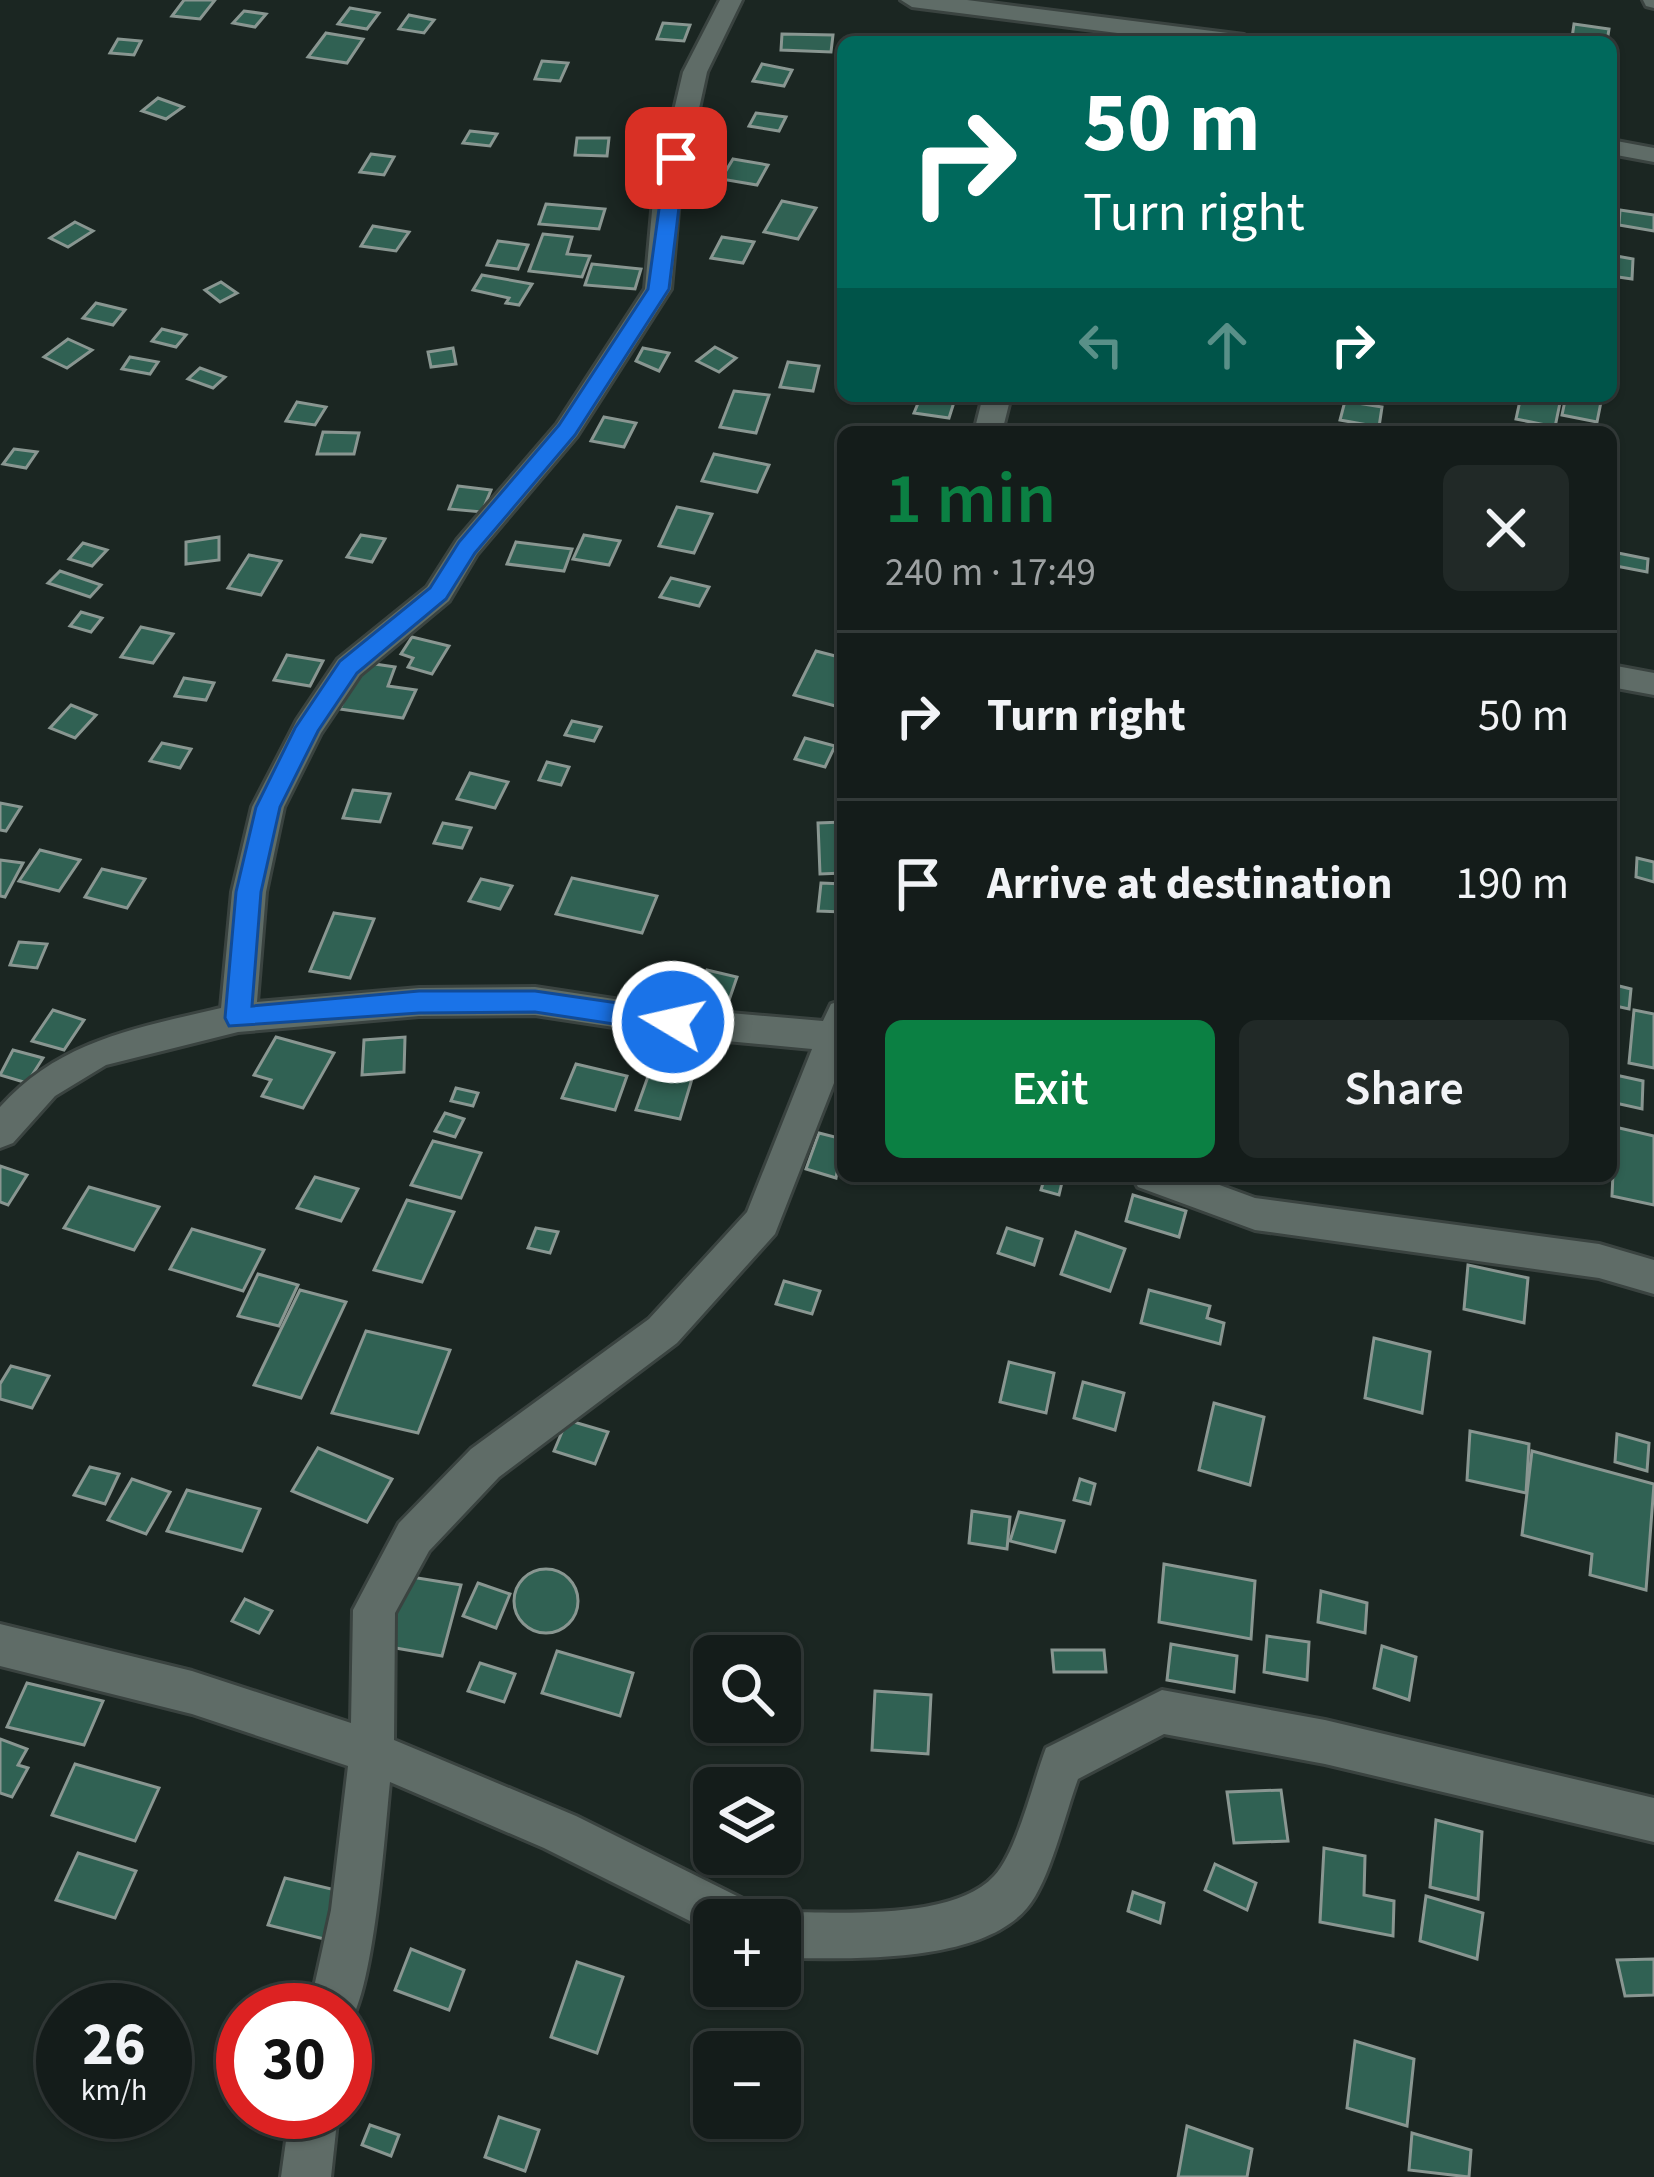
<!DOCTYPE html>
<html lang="en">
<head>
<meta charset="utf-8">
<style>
  body { margin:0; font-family:"Source Sans 3",sans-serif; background:#212927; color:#f1f3f6; height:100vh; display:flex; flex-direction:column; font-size:45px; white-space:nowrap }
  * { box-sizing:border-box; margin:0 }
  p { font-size:39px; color:#9da1a2 }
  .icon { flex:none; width:66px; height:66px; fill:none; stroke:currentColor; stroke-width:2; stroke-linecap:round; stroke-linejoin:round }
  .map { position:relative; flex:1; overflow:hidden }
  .panel { position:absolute; left:837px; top:426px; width:780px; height:756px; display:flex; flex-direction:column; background:#141c1a; border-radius:18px; box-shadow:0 3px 9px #0004,0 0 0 3px #333a39 }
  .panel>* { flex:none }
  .hud { position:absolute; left:837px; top:36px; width:780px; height:366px; border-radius:18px; box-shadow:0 3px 9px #0004,0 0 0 3px #333a39; background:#00695c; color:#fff; overflow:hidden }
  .controls { position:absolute; left:693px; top:1635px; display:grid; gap:24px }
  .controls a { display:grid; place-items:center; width:108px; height:108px; border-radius:18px; background:#141c1a; box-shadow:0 3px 9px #0004,0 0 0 3px #333a39; font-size:60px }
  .speed { position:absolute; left:36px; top:1983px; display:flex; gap:24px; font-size:60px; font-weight:700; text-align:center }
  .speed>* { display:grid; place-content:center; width:156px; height:156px; border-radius:50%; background:#141c1a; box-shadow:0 3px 9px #0004,0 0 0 3px #333a39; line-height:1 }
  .speed small { font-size:30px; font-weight:400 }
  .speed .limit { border:18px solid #d22; background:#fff; color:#111 }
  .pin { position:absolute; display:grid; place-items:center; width:102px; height:102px; color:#fff; margin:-51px; border-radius:24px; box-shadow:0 6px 18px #0006 }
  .me { position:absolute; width:132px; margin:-66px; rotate:279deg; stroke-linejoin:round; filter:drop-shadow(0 0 9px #0008) }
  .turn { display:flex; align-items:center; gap:42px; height:252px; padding:0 48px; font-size:54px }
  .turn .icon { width:156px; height:156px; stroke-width:2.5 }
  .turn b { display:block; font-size:84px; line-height:102px }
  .lanes { display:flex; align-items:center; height:114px; padding:0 48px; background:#0003; justify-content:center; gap:60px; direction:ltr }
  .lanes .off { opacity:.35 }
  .round { display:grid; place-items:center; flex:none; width:126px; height:126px; border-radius:18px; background:#212927 }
  .overview { display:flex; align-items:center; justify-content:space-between; height:204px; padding:0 48px }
  h1 { font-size:72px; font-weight:600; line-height:90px; color:#0b8043 }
  .cta { display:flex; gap:24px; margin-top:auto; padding:24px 48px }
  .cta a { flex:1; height:138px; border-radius:18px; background:#0b8043; color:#fff; font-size:48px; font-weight:600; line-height:138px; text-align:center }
  .cta a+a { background:#212927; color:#f1f3f6 }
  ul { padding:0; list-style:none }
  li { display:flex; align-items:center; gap:36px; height:168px; padding:0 48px; border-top:3px solid #333a39 }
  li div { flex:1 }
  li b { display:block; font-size:45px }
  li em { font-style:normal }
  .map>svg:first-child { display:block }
  .building { fill:#306153; stroke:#899691; stroke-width:3 }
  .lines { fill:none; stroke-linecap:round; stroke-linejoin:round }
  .minor-casing { stroke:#3a4340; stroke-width:6 }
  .minor { fill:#5f6c67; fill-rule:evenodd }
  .route { fill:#1a73e8; stroke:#114b97; stroke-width:3 }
</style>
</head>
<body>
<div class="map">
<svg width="1654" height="2177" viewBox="0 0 1654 2177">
  <rect width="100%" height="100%" fill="#1b2622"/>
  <g class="building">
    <path d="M184,0H215L200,19L172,16Z"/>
    <path d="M350,8L379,13L367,29L338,24Z"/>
    <path d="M244,11L266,14L255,27L233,23Z"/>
    <path d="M409,15L434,20L424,33L399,29Z"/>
    <path d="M663,23L690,25L684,41L657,39Z"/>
    <path d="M1574,24L1609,29L1607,42L1572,38Z"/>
    <path d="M326,33L363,39L347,63L308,57Z"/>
    <path d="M782,34L833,35L831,52L781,50Z"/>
    <path d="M118,39L141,41L134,55L110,53Z"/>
    <path d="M542,61L568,63L560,81L535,79Z"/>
    <path d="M762,64L792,70L784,86L753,81Z"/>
    <path d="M158,98L183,107L166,119L142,111Z"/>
    <path d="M756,113L786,117L779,131L749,126Z"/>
    <path d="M470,131L497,134L490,146L463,143Z"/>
    <path d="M577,138H609L607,156L575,155Z"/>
    <path d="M371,154L394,157L384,175L360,172Z"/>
    <path d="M733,159L768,165L757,185L721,179Z"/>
    <path d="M782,201L816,208L798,239L764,232Z"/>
    <path d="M546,204L605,209L599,229L539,224Z"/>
    <path d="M1620,210L1654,215V231L1619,225Z"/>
    <path d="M75,222L93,231L68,247L50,238Z"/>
    <path d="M373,226L409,232L396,251L361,246Z"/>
    <path d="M543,234L572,237L567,254L590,256L582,277L529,271Z"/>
    <path d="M722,237L754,242L743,263L711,258Z"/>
    <path d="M498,241L528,245L518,269L487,265Z"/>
    <path d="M1611,255L1633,259L1632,279L1611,276Z"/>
    <path d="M592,264L641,269L635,289L585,285Z"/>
    <path d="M482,275L532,284L519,305L506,303L509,298L473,290Z"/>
    <path d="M221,282L237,293L220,302L205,290Z"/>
    <path d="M96,303L125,310L113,325L83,318Z"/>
    <path d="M162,329L186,335L176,347L152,341Z"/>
    <path d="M68,339L92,350L67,368L44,357Z"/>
    <path d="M715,347L736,358L719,372L697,361Z"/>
    <path d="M453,348L456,364L431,367L428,352Z"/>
    <path d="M643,348L669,353L659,371L636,361Z"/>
    <path d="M130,357L158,362L150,374L122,369Z"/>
    <path d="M788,362L819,366L813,391L780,387Z"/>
    <path d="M200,368L225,377L213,388L188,379Z"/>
    <path d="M734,391L769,395L756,433L720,427Z"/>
    <path d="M921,396L955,399L949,418L914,413Z"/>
    <path d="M1521,396L1561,398L1555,427L1516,419Z"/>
    <path d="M1566,396L1601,402L1597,422L1562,415Z"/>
    <path d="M1345,401L1382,407L1379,427L1340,420Z"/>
    <path d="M297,402L326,407L315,425L286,421Z"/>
    <path d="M604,417L636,423L624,447L591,441Z"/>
    <path d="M323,432L359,433L354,454H317Z"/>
    <path d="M14,449L37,452L26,468L3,464Z"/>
    <path d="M714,454L769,465L757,492L702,481Z"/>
    <path d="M458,486L491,490L482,512L449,509Z"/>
    <path d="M677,507L712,514L694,553L659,546Z"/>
    <path d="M361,535L385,539L372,562L347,557Z"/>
    <path d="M584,535L620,541L609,565L573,559Z"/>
    <path d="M219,537V560L186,564V542Z"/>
    <path d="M516,542L572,549L564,571L507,564Z"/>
    <path d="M83,543L107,550L92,566L69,559Z"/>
    <path d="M1618,553L1648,559L1647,572L1616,566Z"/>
    <path d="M249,555L281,561L261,595L228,588Z"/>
    <path d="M60,571L101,585L90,597L48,583Z"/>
    <path d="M671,578L709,587L699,606L660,597Z"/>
    <path d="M81,612L102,618L91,632L70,626Z"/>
    <path d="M141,627L173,634L153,663L121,657Z"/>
    <path d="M412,637L449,646L432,674L408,667L413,658L401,654Z"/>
    <path d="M816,651L843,658V708L794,695Z"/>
    <path d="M287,655L323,661L310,686L274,680Z"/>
    <path d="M361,662L395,667L388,686L416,690L403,718L340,709Z"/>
    <path d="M184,678L214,683L206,700L175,696Z"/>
    <path d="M71,705L96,715L75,738L50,728Z"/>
    <path d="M572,721L601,727L594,741L565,735Z"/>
    <path d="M805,738L835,746L825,767L795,759Z"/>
    <path d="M162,743L191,749L180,768L150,761Z"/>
    <path d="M547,762L569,767L561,785L539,780Z"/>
    <path d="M470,773L508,782L495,808L457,799Z"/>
    <path d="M353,790L390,794L380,822L343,818Z"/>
    <path d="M0,803L21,807L6,831L0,830Z"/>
    <path d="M843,822V873L820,874L818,823Z"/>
    <path d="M443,823L471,828L462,848L434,843Z"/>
    <path d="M40,850L80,860L59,891L19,881Z"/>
    <path d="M1637,858L1654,862V882L1636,877Z"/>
    <path d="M0,860L23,863L5,897L0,896Z"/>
    <path d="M102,869L145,879L127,908L85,897Z"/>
    <path d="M572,878L657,896L642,933L556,914Z"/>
    <path d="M481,879L512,886L500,909L469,901Z"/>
    <path d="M821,883L843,884V912L818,911Z"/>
    <path d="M334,913L374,919L350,978L310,971Z"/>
    <path d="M19,942L47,944L37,968L10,965Z"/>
    <path d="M707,970L737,977L725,1012L694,1005Z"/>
    <path d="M1611,984L1631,989L1629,1009L1611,1005Z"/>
    <path d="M53,1010L84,1020L64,1050L32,1041Z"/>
    <path d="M1634,1010L1654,1014V1068L1629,1063Z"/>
    <path d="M276,1037L334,1053L303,1108L262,1096L271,1080L254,1075Z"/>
    <path d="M405,1037L404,1072L362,1075L364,1040Z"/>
    <path d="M13,1050L43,1058L27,1083L0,1075Z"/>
    <path d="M576,1064L627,1076L615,1110L562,1098Z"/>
    <path d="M650,1071L692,1079L680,1119L636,1110Z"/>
    <path d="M1611,1074L1643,1081L1642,1109L1611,1102Z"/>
    <path d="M456,1088L478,1093L473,1106L451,1101Z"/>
    <path d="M445,1113L464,1119L455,1137L435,1131Z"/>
    <path d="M1615,1127L1654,1136V1205L1612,1196Z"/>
    <path d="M819,1133L843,1139L836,1178L806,1169Z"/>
    <path d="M433,1141L481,1153L461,1198L411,1185Z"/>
    <path d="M0,1166L27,1175L8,1205L0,1202Z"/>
    <path d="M1045,1176L1063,1178L1059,1195L1041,1190Z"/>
    <path d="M315,1177L358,1189L341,1221L297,1208Z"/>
    <path d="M89,1187L159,1207L134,1250L64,1228Z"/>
    <path d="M1133,1195L1186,1211L1179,1237L1126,1221Z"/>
    <path d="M407,1200L454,1212L422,1282L374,1270Z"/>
    <path d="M536,1228L558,1232L550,1253L528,1248Z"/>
    <path d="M1007,1228L1042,1239L1034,1265L998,1253Z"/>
    <path d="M192,1229L264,1250L243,1291L170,1269Z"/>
    <path d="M1076,1232L1125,1249L1110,1291L1061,1274Z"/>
    <path d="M1468,1265L1528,1278L1524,1323L1464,1309Z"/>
    <path d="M258,1274L298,1285L279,1326L238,1316Z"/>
    <path d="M784,1281L820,1291L812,1314L776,1304Z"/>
    <path d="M300,1290L346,1302L301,1398L254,1385Z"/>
    <path d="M1149,1290L1210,1306L1207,1318L1224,1323L1220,1344L1141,1323Z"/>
    <path d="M366,1331L450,1350L418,1433L332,1413Z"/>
    <path d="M1374,1338L1430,1352L1422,1413L1365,1398Z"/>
    <path d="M1009,1362L1054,1373L1046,1413L1000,1402Z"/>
    <path d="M11,1366L49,1376L32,1408L0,1399V1384Z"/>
    <path d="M1083,1382L1124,1393L1115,1430L1074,1418Z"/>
    <path d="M1214,1403L1264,1417L1250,1485L1199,1470Z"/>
    <path d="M567,1420L608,1432L595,1464L554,1451Z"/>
    <path d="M1470,1431L1529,1444L1526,1493L1467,1480Z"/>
    <path d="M1617,1434L1649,1443L1647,1471L1615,1462Z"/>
    <path d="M318,1448L392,1479L367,1522L292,1491Z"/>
    <path d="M1532,1451L1654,1484L1646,1590L1590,1575L1592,1554L1522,1535Z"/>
    <path d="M90,1467L119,1474L105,1504L74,1495Z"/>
    <path d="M132,1479L170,1492L146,1534L108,1520Z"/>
    <path d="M1080,1479L1095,1484L1090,1504L1074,1500Z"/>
    <path d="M187,1490L260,1509L242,1551L167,1531Z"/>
    <path d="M972,1511L1010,1517L1007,1549L969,1543Z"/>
    <path d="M1019,1512L1064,1521L1055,1552L1010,1541Z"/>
    <path d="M1164,1564L1255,1581L1251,1639L1159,1622Z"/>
    <circle cx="546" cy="1601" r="32"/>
    <path d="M405,1576L461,1585L442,1656L384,1646Z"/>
    <path d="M478,1583L510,1594L496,1628L463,1616Z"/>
    <path d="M1321,1591L1367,1603L1365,1633L1318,1622Z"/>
    <path d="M245,1599L272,1611L259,1633L232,1621Z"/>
    <path d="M1267,1636L1309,1642L1307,1680L1264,1672Z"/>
    <path d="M1171,1644L1237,1656L1234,1692L1167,1680Z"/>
    <path d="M1382,1646L1416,1657L1409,1700L1374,1688Z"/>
    <path d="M1052,1650H1104L1106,1672H1054Z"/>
    <path d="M557,1651L633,1673L620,1716L542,1693Z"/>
    <path d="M480,1663L515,1674L504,1702L468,1691Z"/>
    <path d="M27,1683L103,1701L84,1745L7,1727Z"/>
    <path d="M875,1691L931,1695L928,1754L872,1750Z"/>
    <path d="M0,1739L27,1749L18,1765L28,1768L12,1797L0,1793Z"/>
    <path d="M75,1764L159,1788L135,1841L52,1815Z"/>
    <path d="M1281,1790L1288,1841L1234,1843L1227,1792Z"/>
    <path d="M1436,1820L1482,1832L1478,1899L1430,1887Z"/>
    <path d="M1324,1848L1365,1856L1364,1895L1394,1901L1393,1936L1320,1922Z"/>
    <path d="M78,1853L136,1871L115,1918L56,1900Z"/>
    <path d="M1215,1864L1256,1883L1247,1910L1205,1890Z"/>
    <path d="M285,1878L340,1891L324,1939L268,1925Z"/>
    <path d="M1133,1892L1164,1903L1160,1923L1128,1911Z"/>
    <path d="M1426,1896L1483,1913L1477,1959L1420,1941Z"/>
    <path d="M411,1949L464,1970L449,2010L395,1990Z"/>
    <path d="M1654,1959V1995L1625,1996L1617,1960Z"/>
    <path d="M577,1962L623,1977L597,2053L551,2037Z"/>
    <path d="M1355,2041L1414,2059L1407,2126L1347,2108Z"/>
    <path d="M499,2117L539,2130L525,2171L485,2157Z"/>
    <path d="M370,2125L399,2135L391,2156L362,2145Z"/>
    <path d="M1187,2126L1252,2149L1247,2177H1178Z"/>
    <path d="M1412,2133L1471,2150L1469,2177L1409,2170Z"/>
  </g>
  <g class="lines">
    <g class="minor-casing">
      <g id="minor">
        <path d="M720,0H742L707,72L679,200L671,289L577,436L477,554L449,601L360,675L321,733L284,807L266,892L257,1002L419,988L535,987L673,1008L823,1021L831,1004L843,1000V1060L775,1234L677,1343L499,1477L429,1551L395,1613L394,1740L576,1816L753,1904L760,1920H714V1933L544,1848L390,1782C385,1829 374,2001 345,2029V2010H309L331,1910L348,1766L192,1714L0,1666V1624L192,1671L351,1723L353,1610L399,1523L471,1449L649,1319L747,1212L812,1049L673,1036L535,1015L419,1016L238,1032L106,1065L55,1096L13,1143L0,1148V1107C60,1040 137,1028 221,1008L232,892L252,807L297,720L338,659L427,587L457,540L557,424L645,289L653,200L683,72Z"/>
        <path d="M901,0H967L1244,35L1256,42H1189L912,7Z"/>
        <path d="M1643,0H1654V8L1646,6Z"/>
        <path d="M1611,140L1654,148V162L1611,154Z"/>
        <path d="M983,396H1011L1002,432H974Z"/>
        <path d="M1611,665L1654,673V695L1611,687Z"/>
        <path d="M1132,1176H1195L1255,1198L1599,1244L1654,1260V1294L1599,1278L1255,1230L1138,1187Z"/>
        <path d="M1162,1690L1325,1720L1654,1798V1842L1325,1764L1164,1734L1078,1779C1065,1814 1050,1881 1027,1908C979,1965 847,1958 780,1958V1920H763L780,1912C836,1912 953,1921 994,1876C1017,1852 1033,1782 1046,1748Z"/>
        <path d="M290,2112H338L331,2177H281Z"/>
      </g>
    </g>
    <use href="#minor" class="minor"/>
  </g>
  <path class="route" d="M676,152L685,158L669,289L575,435L475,553L446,599L357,673L318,731L280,807L261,892L252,1006L419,991H535L673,1011L682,1014V1030L673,1033L535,1012L419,1013L229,1026L225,1018L236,892L256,807L295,728L340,661L430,588L459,542L559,425L648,289L666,158Z"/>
</svg>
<div class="controls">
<a><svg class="icon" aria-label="search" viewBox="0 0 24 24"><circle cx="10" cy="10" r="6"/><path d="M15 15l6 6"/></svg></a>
<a><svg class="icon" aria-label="layers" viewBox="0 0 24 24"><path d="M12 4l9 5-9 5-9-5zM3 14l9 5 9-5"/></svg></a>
<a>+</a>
<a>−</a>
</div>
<div class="speed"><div>26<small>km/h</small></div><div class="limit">30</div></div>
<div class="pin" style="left:676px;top:158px;background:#d93025"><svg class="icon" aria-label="arrive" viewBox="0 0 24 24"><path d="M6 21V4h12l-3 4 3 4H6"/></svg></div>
<svg class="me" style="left:673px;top:1022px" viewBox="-20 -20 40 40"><circle r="17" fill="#1a73e8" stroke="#fff" stroke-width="3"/><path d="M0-11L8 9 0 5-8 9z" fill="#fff"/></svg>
<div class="hud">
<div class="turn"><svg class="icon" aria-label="right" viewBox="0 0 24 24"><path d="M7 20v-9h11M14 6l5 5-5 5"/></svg><div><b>50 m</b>Turn right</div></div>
<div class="lanes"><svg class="icon off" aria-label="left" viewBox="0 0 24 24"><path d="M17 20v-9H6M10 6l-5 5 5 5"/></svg><svg class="icon off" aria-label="ahead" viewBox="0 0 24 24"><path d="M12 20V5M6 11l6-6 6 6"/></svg><svg class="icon" aria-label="right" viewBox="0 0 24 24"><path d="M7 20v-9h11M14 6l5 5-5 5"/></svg></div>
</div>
<section class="panel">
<div class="overview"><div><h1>1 min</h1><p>240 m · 17:49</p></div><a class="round"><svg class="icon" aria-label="close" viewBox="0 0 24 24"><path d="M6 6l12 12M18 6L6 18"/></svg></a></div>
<ul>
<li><svg class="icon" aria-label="right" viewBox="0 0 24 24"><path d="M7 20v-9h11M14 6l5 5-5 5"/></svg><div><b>Turn right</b></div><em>50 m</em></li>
<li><svg class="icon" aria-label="arrive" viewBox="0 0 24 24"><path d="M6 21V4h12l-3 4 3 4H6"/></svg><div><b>Arrive at destination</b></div><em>190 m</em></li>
</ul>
<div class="cta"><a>Exit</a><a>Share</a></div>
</section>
</div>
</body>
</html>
